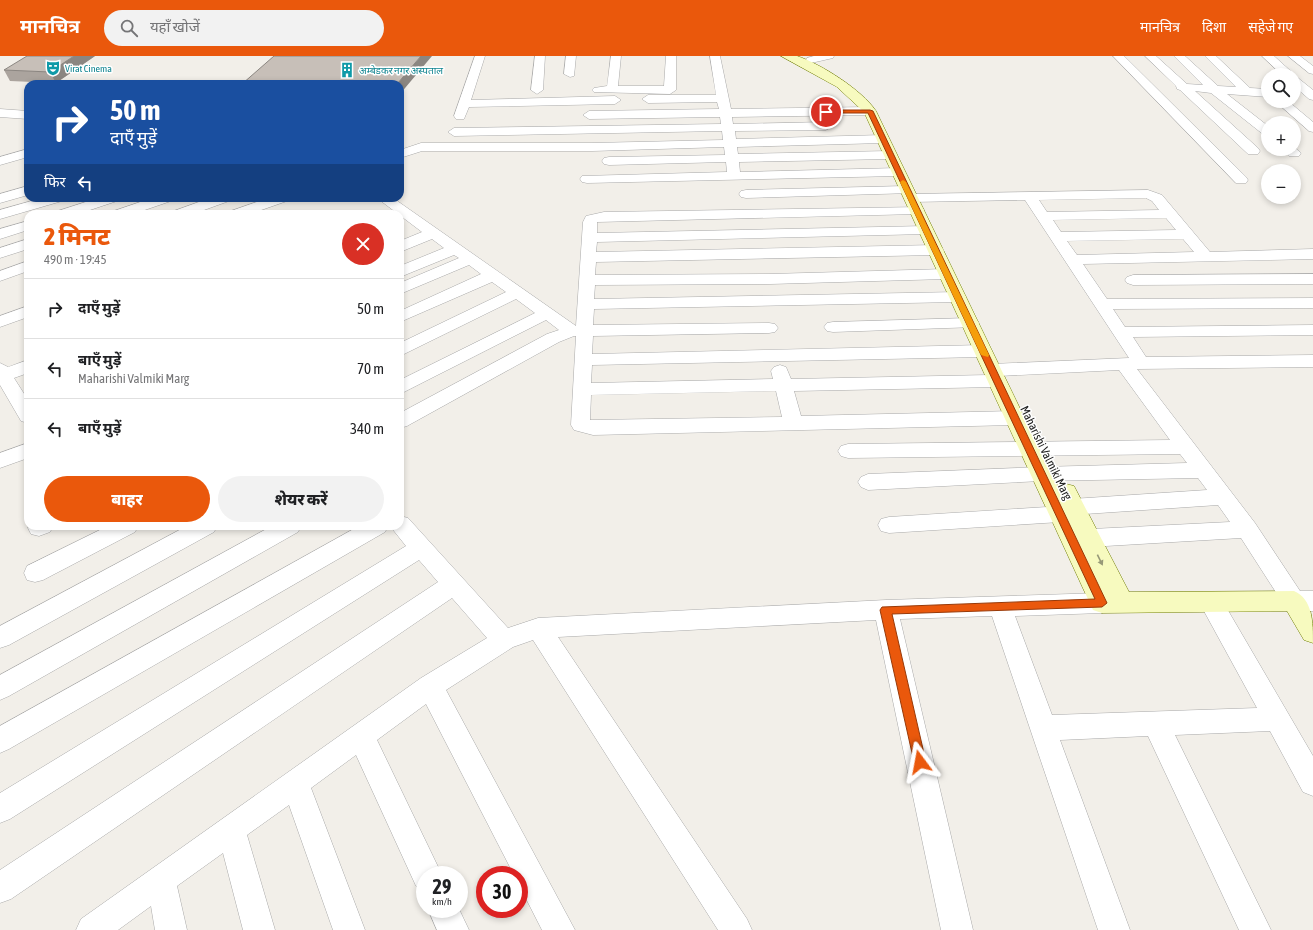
<!DOCTYPE html>
<html lang="hi">
<head>
<meta charset="utf-8">
<style>
  body { margin:0; font-family:"Asap Condensed","Noto Sans Devanagari",sans-serif; background:#f2f2f2; color:#202124; height:100vh; display:flex; flex-direction:column; font-size:15px; white-space:nowrap }
  * { box-sizing:border-box; margin:0 }
  p { font-size:13px; color:#757577 }
  .icon { flex:none; width:22px; height:22px; fill:none; stroke:currentColor; stroke-width:2; stroke-linecap:round; stroke-linejoin:round }
  .map { position:relative; flex:1; overflow:hidden }
  .sheet { position:absolute; left:24px; top:154px; width:380px; height:320px; display:flex; flex-direction:column; background:#fff; border-radius:12px; box-shadow:0 2px 6px #0003 }
  .sheet>* { flex:none }
  .banner { position:absolute; left:24px; top:24px; width:380px; height:122px; border-radius:12px; box-shadow:0 2px 6px #0003; background:#1a4fa0; color:#fff; overflow:hidden }
  .tools { position:absolute; left:1261px; top:12px; display:grid; gap:8px }
  .tools a { display:grid; place-items:center; width:40px; height:40px; border-radius:50%; background:#fff; box-shadow:0 2px 6px #0003; font-size:20px }
  .speed { position:absolute; left:416px; top:810px; display:flex; gap:8px; font-size:20px; font-weight:700; text-align:center }
  .speed>* { display:grid; place-content:center; width:52px; height:52px; border-radius:50%; background:#fff; box-shadow:0 2px 6px #0003; line-height:1 }
  .speed small { font-size:10px; font-weight:400 }
  .speed .limit { border:6px solid #d22; background:#fff; color:#111 }
  .pin { position:absolute; display:grid; place-items:center; width:34px; height:34px; color:#fff; margin:-17px; border:2px solid #fff; border-radius:50%; box-shadow:0 1px 4px #0007 }
  .me { position:absolute; width:44px; margin:-22px; rotate:347deg; stroke-linejoin:round; filter:drop-shadow(0 0 3px #0008) }
  .turn { display:flex; align-items:center; gap:14px; height:84px; padding:0 20px; font-size:18px }
  .turn .icon { width:52px; height:52px; stroke-width:2.5 }
  .turn b { display:block; font-size:28px; line-height:34px }
  .then { display:flex; align-items:center; height:38px; padding:0 20px; background:#0003; gap:8px; font-size:15px }
  .round { display:grid; place-items:center; flex:none; width:42px; height:42px; border-radius:21px; background:#f2f2f2 }
  .overview { display:flex; align-items:center; justify-content:space-between; height:68px; padding:0 20px }
  h1 { font-size:24px; font-weight:800; line-height:30px; color:#ea580c }
  .action { display:flex; gap:8px; margin-top:auto; padding:8px 20px }
  .action a { flex:1; height:46px; border-radius:24px; background:#ea580c; color:#fff; font-size:16px; font-weight:800; line-height:46px; text-align:center }
  .action a+a { background:#f2f2f2; color:#202124 }
  ul { padding:0; list-style:none }
  li { display:flex; align-items:center; gap:12px; height:60px; padding:0 20px; border-top:1px solid #e0e0e0 }
  li div { flex:1 }
  li b { display:block; font-size:15px }
  li em { font-style:normal }
  header { display:flex; align-items:center; gap:24px; box-sizing:border-box; height:56px; padding:0 20px; background:#ea580c; color:#fff }
  header strong { font-size:19px }
  nav { display:flex; gap:22px; margin-inline-start:auto; font-size:14px }
  .search { width:280px; height:36px; background:#f2f2f2; display:flex; align-items:center; gap:10px; box-sizing:border-box; padding:0 14px; border-radius:22px; color:#757577; font-size:15px }
  .map>svg:first-child { display:block }
  .lines { fill:none; stroke-linecap:round; stroke-linejoin:round }
  .street-casing { stroke:#a9a9a9; stroke-width:1 }
  .secondary-casing { stroke:#707d05; stroke-width:1 }
  .street { fill:#fff; fill-rule:evenodd }
  .secondary { fill:#f7fabf; fill-rule:evenodd }
  .wall { fill:#aba49e }
  .shaded-wall { fill:#8b8681 }
  .building { fill:#c7bfb8; stroke:#8b8681 }
  .oneway { fill:#979978 }
  .route { fill:#ea580c; stroke:#983908 }
  .slow { fill:#f59e0b }
  .labels { text-anchor:middle; stroke-width:3; stroke-linejoin:round; paint-order:stroke }
  .far-culture-label { font-size:10px; fill:#0d838f; stroke:#fff; text-anchor:start }
  .street-label { font-size:12px; fill:#222; stroke:#fff }
</style>
</head>
<body>
<header>
<strong>मानचित्र</strong>
<div class="search"><svg class="icon" aria-label="search" viewBox="0 0 24 24"><circle cx="10" cy="10" r="6"/><path d="M15 15l6 6"/></svg>यहाँ खोजें</div>
<nav><a>मानचित्र</a><a>दिशा</a><a>सहेजे गए</a></nav>
</header>
<div class="map">
<svg width="1313" height="874" viewBox="0 0 1313 874">
  <rect width="100%" height="100%" fill="#f2efe9"/>
  <g class="lines">
    <g class="street-casing">
      <g id="street">
        <path d="M475,0H485L471,44L615,40L621,44L615,48L469,51L464,63H456L454,60Z"/>
        <path d="M535,0H545L543,34L537,38L531,34Z"/>
        <path d="M566,0H576L574,20L570,21L564,18Z"/>
        <path d="M611,0H621L618,30H664L666,0H676V34L670,38L594,36L592,34L594,32L607,30Z"/>
        <path d="M710,0H720L731,53L870,51L876,55L870,59L732,61L733,68L826,66L832,70L826,74L735,75L736,83L883,79L889,83L883,87L737,91L738,98L890,95L895,96L897,99L895,102L890,103L739,106L740,116L898,112L903,113L905,116L903,119L898,120L587,127L582,126L580,123L582,120L727,116L726,106L609,109L604,108L602,105L604,102L609,101L725,99L724,91L592,95H422L400,102V94L421,87H592L723,84L722,75L454,80L448,76L454,72L721,68L720,61L589,63L583,59L589,55L719,53L717,46L648,47L642,43L648,39H716Z"/>
        <path d="M814,0H834L833,2L811,7L806,4L807,2Z"/>
        <path d="M1113,0H1124L1246,121L1248,124L1246,127H1236Z"/>
        <path d="M1145,0H1156L1187,28L1203,29L1174,0H1185L1218,30L1236,31L1205,0H1216L1250,32L1268,33V41L1227,38L1268,70V80L1264,79L1211,37L1195,35L1258,92L1260,95L1258,98H1248L1180,34L1177,33L1176,30Z"/>
        <path d="M1262,0H1274L1295,19H1282Z"/>
        <path d="M1288,0H1300L1313,10V18L1309,17Z"/>
        <path d="M1294,21L1298,22L1313,34V44L1309,43L1294,30Z"/>
        <path d="M1275,45H1288L1313,66V76L1309,75Z"/>
        <path d="M0,53L28,55V63L0,61Z"/>
        <path d="M1294,91L1301,97L1299,100H1289L1282,93H1294Z"/>
        <path d="M28,93V101L0,109V101Z"/>
        <path d="M28,130V139L0,147V138Z"/>
        <path d="M907,130L912,131L914,134L912,137L746,142L741,141L739,138L741,135L746,134Z"/>
        <path d="M1148,134L1162,139L1210,196L1313,193V203L1083,208L1107,243L1313,242V252L1113,253L1125,271L1313,269V279L1133,281L1146,301L1313,299V311L1137,313L1255,467L1300,535H1313V555H1294L1286,552L1241,482L1072,492L1064,489L1061,483L1064,477L1072,474L1230,466L1218,449L1070,459L1068,464L1060,466L889,477L881,475L878,469L881,463L889,461L1047,451L1049,446L1057,444L1207,434L1198,422L1041,425L868,434L861,431L858,426L861,421L868,418L1041,411L1187,407L1180,398L848,402L841,400L838,395L841,390L848,388L1170,384L1119,314L999,320L1004,321L1006,325L1004,329L997,331L794,335L801,360L1014,355L1021,357L1024,362L1021,367L1014,369L593,379L574,374L571,369L576,280H574L559,286L407,370L400,372V357L547,278L559,274L546,264L400,338V324L535,257L516,243L400,300V287L506,236L492,226L400,266V255L481,218L469,209L400,238V227L459,202L454,199L400,221V210L444,192L432,183L400,196V185L422,176L377,142H393L576,270L583,166L586,160L604,156L922,151L924,154L922,157L917,158L597,166V177L926,170L931,171L933,174L931,177L926,178L597,186L596,196L936,189L941,191L944,194L941,197L936,199L596,206L595,219L770,218L946,213L952,215L954,218L952,221L946,223L770,228L595,229L594,243L958,236L964,238L966,241L964,244L958,246L594,253L593,269L769,267L775,268L778,272L775,276L769,277L593,280L592,298L983,289L989,291L992,295L989,299L983,301L592,309L591,327L773,323L771,315L774,311L780,309L786,311L791,323L989,319L986,318L983,314L986,310L992,308L1129,302L1025,144L911,146L906,145L904,142L906,139L911,138ZM1146,142L1152,145L1159,154L1047,156L1039,144ZM1166,162L1176,174L1061,176L1053,164ZM1183,183L1194,196L1077,199L1067,185ZM776,335L782,361L590,364L591,339Z"/>
        <path d="M42,142H64L62,145L0,163V154Z"/>
        <path d="M98,142H119L117,145L78,158H56L58,155Z"/>
        <path d="M152,142H173L171,145L133,158H112L114,155Z"/>
        <path d="M210,142H231L229,145L193,158H172L174,155Z"/>
        <path d="M268,142H289L287,145L250,158H229L231,155Z"/>
        <path d="M28,165V174L0,183V173Z"/>
        <path d="M28,183V193L0,202V192Z"/>
        <path d="M28,205V215L0,225V215Z"/>
        <path d="M1313,218V228L1133,229L1127,227L1125,224L1127,221L1133,219Z"/>
        <path d="M28,250V261L0,271V260Z"/>
        <path d="M970,262L976,263L979,267L976,271L833,276L827,275L824,271L827,267L833,266Z"/>
        <path d="M28,304V317L14,322L28,344V367L21,365L0,329V307L8,311Z"/>
        <path d="M28,387V402L0,412V397Z"/>
        <path d="M400,460L408,462L508,572L538,562L886,544L1102,537L1110,540L1114,547L1110,554L1102,557L1015,560L1052,659L1257,652L1199,546L1203,539L1211,536L1219,539L1313,700V740L1303,736L1270,675L1175,679L1271,874H1239L1148,680L1060,684L1130,874H1098L992,560L900,563L973,874H941L876,564L558,581L747,863L752,874H718L533,584L513,591L446,634L575,874H542L519,829V819H514L426,648L377,684L442,819H425V833L416,830L356,699L311,732L365,874H333L289,749L247,779L275,874H243L223,797L177,830L187,874H155L151,850L118,874H76L81,863L421,622L487,582L452,542L11,843L0,847V814L438,526L419,504L10,763L0,767V737L406,490L390,470H400Z"/>
        <path d="M29,470H53L50,476L39,480L31,478L28,472Z"/>
        <path d="M108,470H138L135,476L43,524L35,526L27,524L24,517L27,510Z"/>
        <path d="M187,470H217L214,476L9,589L0,592V570Z"/>
        <path d="M272,470H301L298,476L9,640L0,644V619Z"/>
        <path d="M359,470H388L385,476L9,693L0,697V670Z"/>
        <path d="M428,853H459L469,874H437Z"/>
      </g>
    </g>
    <g class="secondary-casing">
      <path id="secondary" d="M781,0C786,0 792,0 797,0C821,8 862,34 876,55L1058,431L1066,428L1074,430L1129,536L1294,535C1313,543 1313,567 1313,587L1304,584L1287,555L1102,557L1093,554L864,56L837,31Z"/>
    </g>
    <use href="#street" class="street"/>
    <use href="#secondary" class="secondary"/>
  </g>
  <path class="wall" d="M95,0L56,27L10,25L4,14Z"/>
  <g class="shaded-wall">
    <path d="M74,0H95L56,27L50,16Z"/>
    <path d="M421,0H432L400,38V28H397Z"/>
  </g>
  <g class="building">
    <path d="M27,0H74L50,16L4,14Z"/>
    <path d="M274,0H421L397,28H242Z"/>
  </g>
  <defs><path id="oneway-solid" d="M-6-.8H1V-3.2L6.5 0L1 3.2V.8H-6Z"/></defs>
  <use class="oneway" href="#oneway-solid" transform="translate(1100 504) rotate(64)"/>
  <path class="route" d="M870,54L873,55L1107,547L1102,551L892,558L926,706L924,710L920,712L915,710L914,706L880,554L882,551L1095,543L868,57H826L824,56L826,54Z"/>
  <path class="slow" d="M903,124L906,126L989,299L988,301L981,299L900,126Z"/>
  <defs>
    <g id="theatre-bare" transform="scale(1.2)"><path d="M-5-5.5Q0-4 5-5.5V0Q5 5 0 6Q-5 5-5 0ZM-3.3-2.5H-1v1.5H-3.3ZM1-2.5H3.3v1.5H1ZM-2.8 1Q0 5.5 2.8 1Z" fill="#0f9aa8" stroke="#fff" stroke-width="2.5" paint-order="stroke"/></g>
    <g id="building-bare" transform="scale(1.2)"><path d="M-4-6H4V6H1V3H-1V6H-4ZM-2.5-4.3h1.7v1.8h-1.7ZM.8-4.3h1.7v1.8H.8ZM-2.5-1h1.7V.8h-1.7ZM.8-1h1.7V.8H.8Z" fill="#0f9aa8" stroke="#fff" stroke-width="2.5" paint-order="stroke"/></g>
  </defs>
  <g fill-rule="evenodd">
    <use href="#theatre-bare" x="53" y="12"/>
    <use href="#building-bare" x="347" y="14"/>
  </g>
  <g class="labels">
    <g class="far-culture-label">
      <text x="65" y="16">Virat Cinema</text>
      <text x="359" y="18">अम्बेडकर नगर अस्पताल</text>
    </g>
    <g class="street-label">
      <text transform="translate(1046 397) rotate(64)" y="4">Maharishi Valmiki Marg</text>
    </g>
  </g>
</svg>
<div class="tools">
<a><svg class="icon" aria-label="search" viewBox="0 0 24 24"><circle cx="10" cy="10" r="6"/><path d="M15 15l6 6"/></svg></a>
<a>+</a>
<a>−</a>
</div>
<div class="speed"><div>29<small>km/h</small></div><div class="limit">30</div></div>
<div class="pin" style="left:826px;top:56px;background:#d93025"><svg class="icon" aria-label="arrive" viewBox="0 0 24 24"><path d="M6 21V4h12l-3 4 3 4H6"/></svg></div>
<svg class="me" style="left:920px;top:706px" viewBox="-20 -20 40 40"><path d="M0-17L14 15 0 8-14 15z" fill="#ea580c" stroke="#fff" stroke-width="4"/></svg>
<div class="banner">
<div class="turn"><svg class="icon" aria-label="right" viewBox="0 0 24 24"><path d="M7 20v-9h11M14 6l5 5-5 5"/></svg><div><b>50 m</b>दाएँ मुड़ें</div></div>
<div class="then">फिर<svg class="icon" aria-label="left" viewBox="0 0 24 24"><path d="M17 20v-9H6M10 6l-5 5 5 5"/></svg></div>
</div>
<section class="sheet">
<div class="overview"><div><h1>2 मिनट</h1><p>490 m · 19:45</p></div><a class="round" style="background:#d93025;color:#fff"><svg class="icon" aria-label="close" viewBox="0 0 24 24"><path d="M6 6l12 12M18 6L6 18"/></svg></a></div>
<ul>
<li><svg class="icon" aria-label="right" viewBox="0 0 24 24"><path d="M7 20v-9h11M14 6l5 5-5 5"/></svg><div><b>दाएँ मुड़ें</b></div><em>50 m</em></li>
<li><svg class="icon" aria-label="left" viewBox="0 0 24 24"><path d="M17 20v-9H6M10 6l-5 5 5 5"/></svg><div><b>बाएँ मुड़ें</b><p>Maharishi Valmiki Marg</p></div><em>70 m</em></li>
<li><svg class="icon" aria-label="left" viewBox="0 0 24 24"><path d="M17 20v-9H6M10 6l-5 5 5 5"/></svg><div><b>बाएँ मुड़ें</b></div><em>340 m</em></li>
</ul>
<div class="action"><a>बाहर</a><a>शेयर करें</a></div>
</section>
</div>
</body>
</html>
